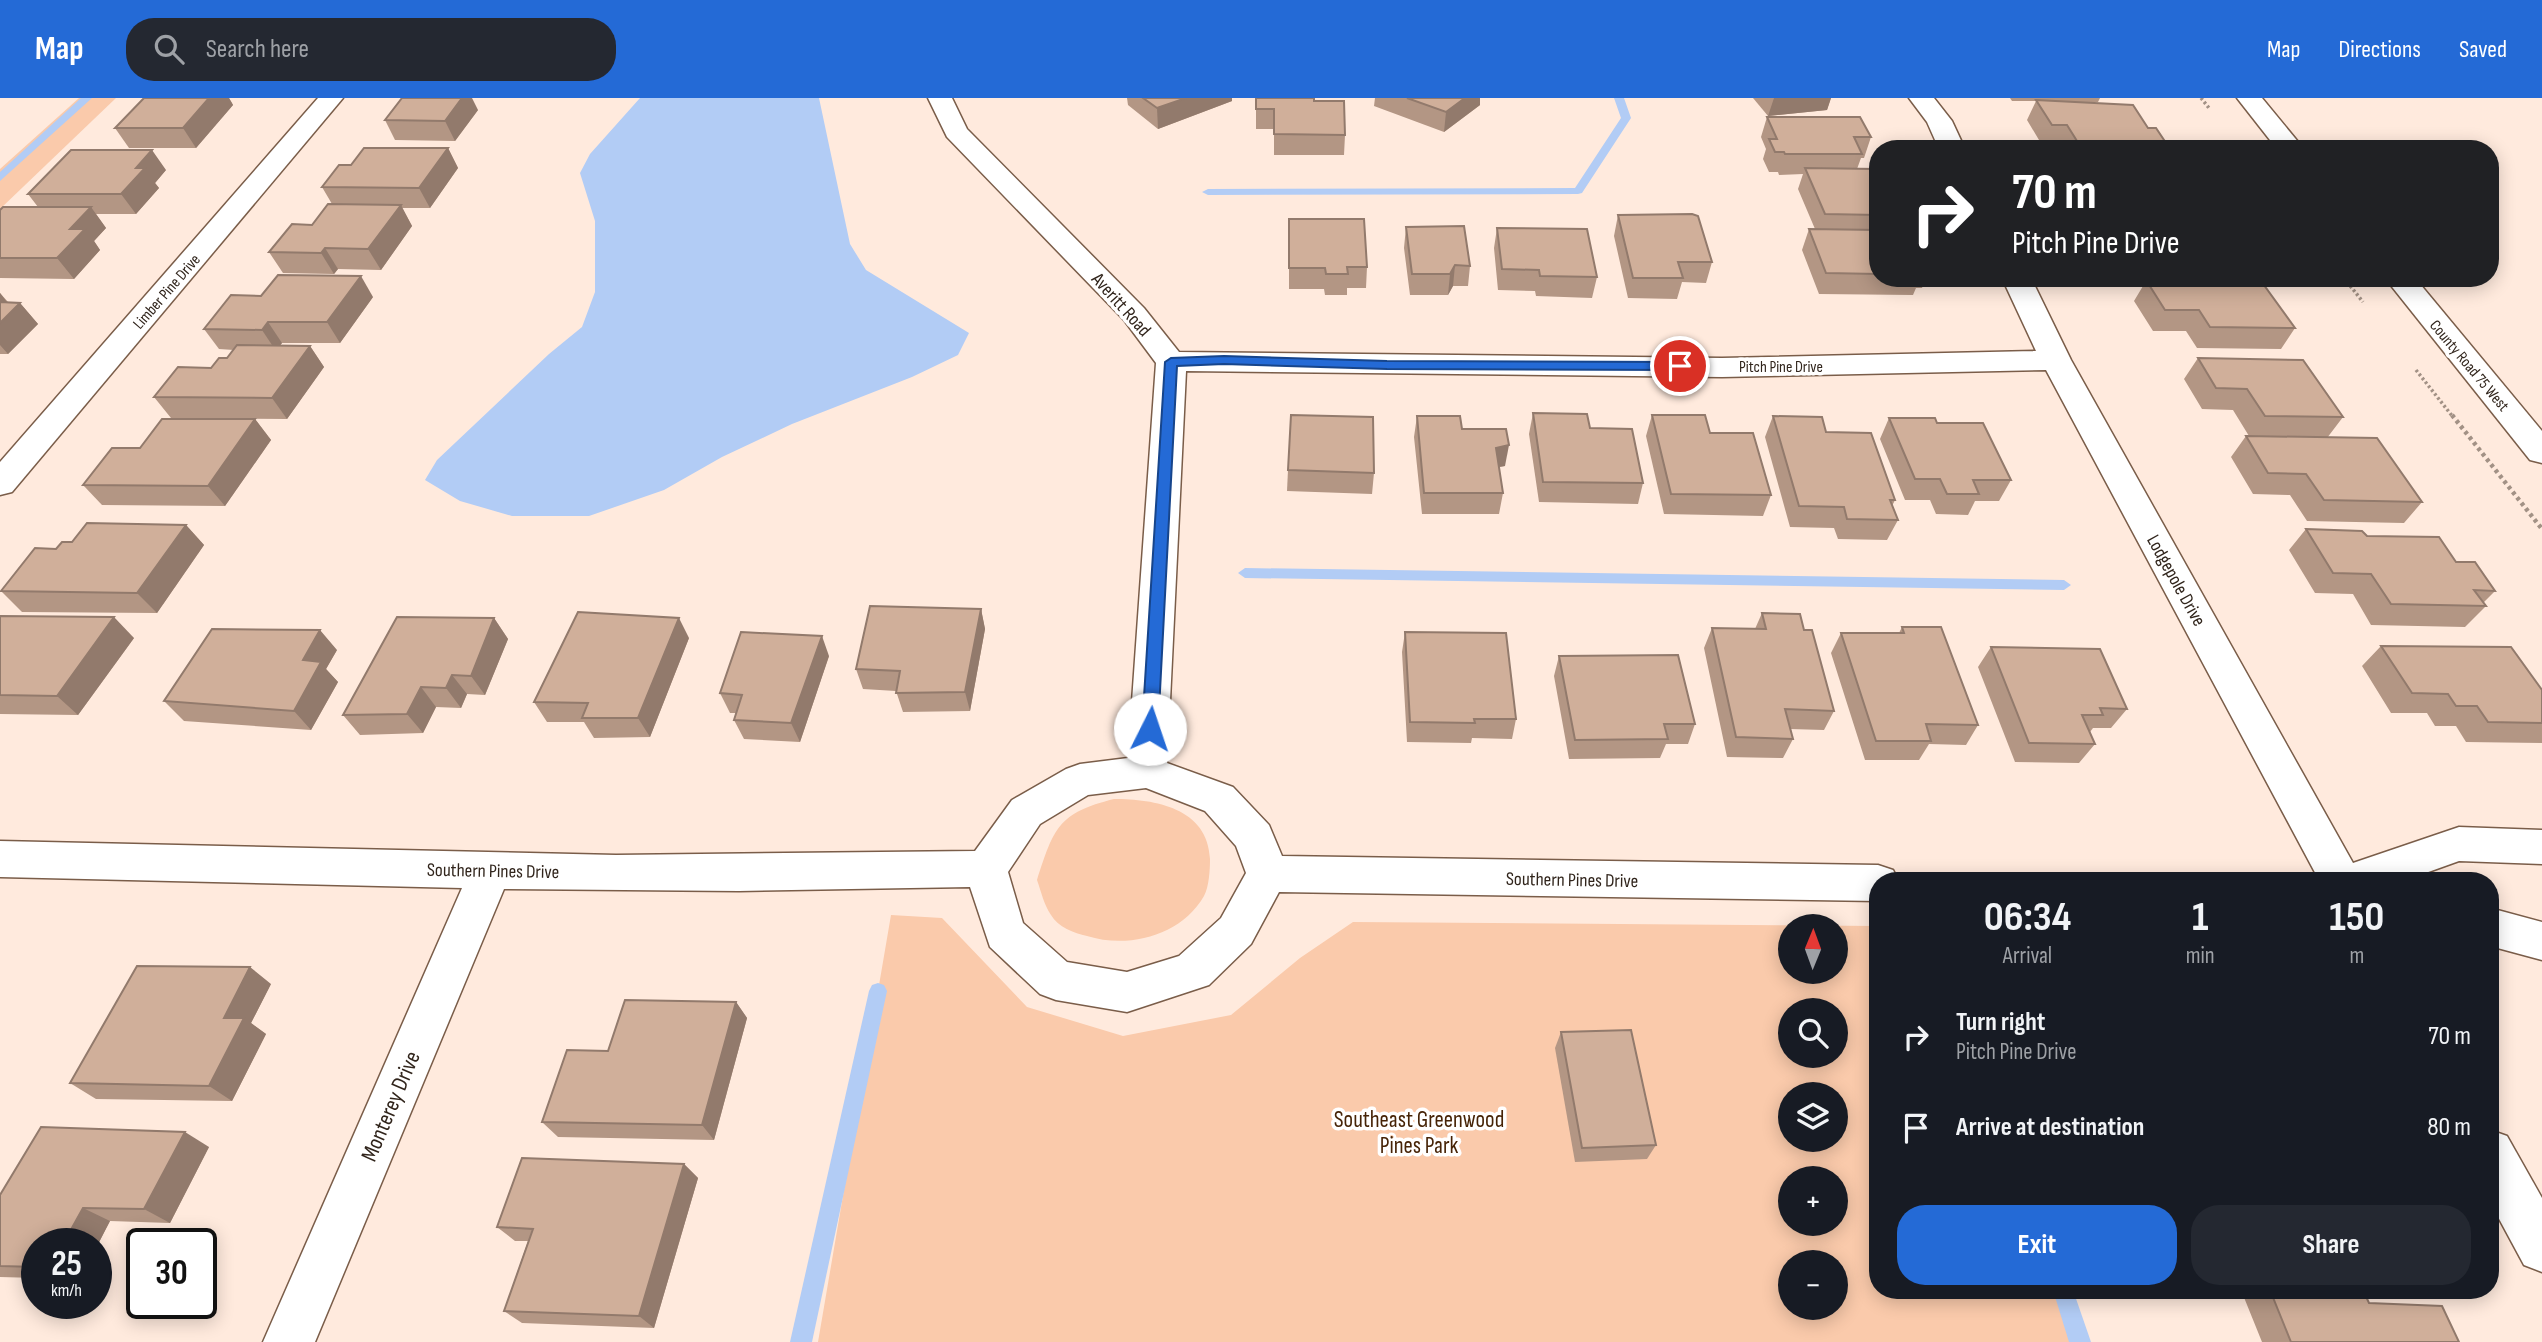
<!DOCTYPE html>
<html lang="en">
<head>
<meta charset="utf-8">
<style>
  body { margin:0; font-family:"Sofia Sans Condensed",sans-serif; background:#242831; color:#f1f3f6; height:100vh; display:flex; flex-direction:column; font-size:26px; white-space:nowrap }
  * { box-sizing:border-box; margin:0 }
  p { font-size:23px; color:#9ea1a6 }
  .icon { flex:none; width:38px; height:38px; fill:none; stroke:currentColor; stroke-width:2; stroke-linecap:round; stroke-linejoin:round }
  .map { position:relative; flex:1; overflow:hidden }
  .drawer { position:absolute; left:1869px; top:774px; width:630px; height:427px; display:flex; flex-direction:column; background:#171b24; border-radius:28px; box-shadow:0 4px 18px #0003 }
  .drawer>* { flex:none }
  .banner { position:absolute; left:1869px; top:42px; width:630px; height:147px; border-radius:28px; box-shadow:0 4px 18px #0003; background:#202124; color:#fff; overflow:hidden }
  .needle { width:46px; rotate:1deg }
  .buttons { position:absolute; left:1778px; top:816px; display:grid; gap:14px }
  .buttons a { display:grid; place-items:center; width:70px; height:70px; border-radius:50%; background:#171b24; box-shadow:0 4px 18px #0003; font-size:35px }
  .speed { position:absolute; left:21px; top:1130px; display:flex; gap:14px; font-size:35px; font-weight:700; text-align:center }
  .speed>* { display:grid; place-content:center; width:91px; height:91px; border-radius:50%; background:#171b24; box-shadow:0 4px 18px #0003; line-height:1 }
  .speed small { font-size:18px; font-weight:400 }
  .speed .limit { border:4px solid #111; border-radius:10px; background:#fff; color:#111 }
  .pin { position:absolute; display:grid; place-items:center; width:60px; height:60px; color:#fff; margin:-30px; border:4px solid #fff; border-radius:50%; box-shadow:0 2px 7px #0007 }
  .me { position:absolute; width:77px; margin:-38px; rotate:4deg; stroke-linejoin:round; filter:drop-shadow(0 0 5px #0008) }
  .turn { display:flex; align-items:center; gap:24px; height:147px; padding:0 28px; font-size:32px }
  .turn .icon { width:91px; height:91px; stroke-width:2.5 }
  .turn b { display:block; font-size:49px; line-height:60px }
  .eta { display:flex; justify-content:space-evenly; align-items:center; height:119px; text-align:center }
  .eta b { font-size:42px; font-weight:700; line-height:49px }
  .action { display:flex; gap:14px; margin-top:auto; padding:14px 28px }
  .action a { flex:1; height:80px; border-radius:28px; background:#246ad6; color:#fff; font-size:28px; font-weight:700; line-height:80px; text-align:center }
  .action a+a { background:#242831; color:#f1f3f6 }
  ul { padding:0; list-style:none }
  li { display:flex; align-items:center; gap:21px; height:91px; padding:0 28px }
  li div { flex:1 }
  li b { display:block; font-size:26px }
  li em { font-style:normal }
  header { display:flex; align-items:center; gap:42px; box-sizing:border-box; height:98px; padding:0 35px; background:#246ad6; color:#fff }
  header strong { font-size:33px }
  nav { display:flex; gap:38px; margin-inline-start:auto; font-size:24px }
  .search { width:490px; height:63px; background:#242831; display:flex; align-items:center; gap:18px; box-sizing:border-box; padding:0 24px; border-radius:28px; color:#9ea1a6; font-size:26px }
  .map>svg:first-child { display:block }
  .green { fill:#facaab; fill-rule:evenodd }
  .water { fill:#b2ccf5 }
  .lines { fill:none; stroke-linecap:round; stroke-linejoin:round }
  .stream { fill:#b2ccf5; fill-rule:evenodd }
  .street-casing { stroke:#7a5d49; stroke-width:3 }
  .path-far1 { stroke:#a29185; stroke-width:3.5; stroke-dasharray:2.5 2.5; stroke-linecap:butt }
  .path { stroke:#a29185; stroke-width:4.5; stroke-dasharray:3.5 3.5; stroke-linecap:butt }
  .street { fill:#fff; fill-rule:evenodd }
  .wall { fill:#b39684 }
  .shaded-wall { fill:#927a6c }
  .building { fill:#d0af9a; stroke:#927a6c; stroke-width:2 }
  .route { fill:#246ad6; stroke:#17458b; stroke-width:2 }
  .labels { text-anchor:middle; stroke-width:7; stroke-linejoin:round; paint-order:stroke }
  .far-street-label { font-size:16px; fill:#31251c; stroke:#fff }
  .street-label { font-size:19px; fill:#31251c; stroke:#fff }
  .near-street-label { font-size:23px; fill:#31251c; stroke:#fff }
  .near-park-label { font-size:23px; fill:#462306; stroke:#fff }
</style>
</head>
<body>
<header>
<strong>Map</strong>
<div class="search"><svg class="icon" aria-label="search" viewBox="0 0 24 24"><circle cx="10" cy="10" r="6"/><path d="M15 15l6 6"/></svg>Search here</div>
<nav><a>Map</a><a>Directions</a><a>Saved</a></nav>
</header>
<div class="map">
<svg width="2542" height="1244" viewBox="0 0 2542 1244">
  <rect width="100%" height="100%" fill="#ffeadd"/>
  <g class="green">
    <path d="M79,0H116L0,111V71Z"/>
    <path d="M1114,701C1155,701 1208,710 1210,761C1210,772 1209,789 1204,798C1181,838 1128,851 1087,838C1074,835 1058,829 1051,817C1044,807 1041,793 1037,782C1054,730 1058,715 1114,701Z"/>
    <path d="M891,817L942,820L1027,909L1123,938L1231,917L1300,860L1353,824L1878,828V1192H2061L2077,1244H818ZM1790,828H1836V873H1790ZM1790,912H1836V957H1790ZM1790,996H1836V1041H1790ZM1790,1080H1836V1125H1790ZM1790,1164H1836V1209H1790Z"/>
  </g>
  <path class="water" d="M640,0H819L850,146L866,172L969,235L958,257L912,279L792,326L722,359L664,392L589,418H512L460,403L425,382L437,362L549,256L582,229L595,194V123L580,75L590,56Z"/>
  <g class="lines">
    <g class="stream">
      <path d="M81,0H92L0,83V74Z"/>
      <path d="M1614,0H1624L1631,20L1582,95L1578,96L1208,97L1202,94L1208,91L1575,90L1621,20Z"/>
      <path d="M1245,470L2064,482L2071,487L2064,492L1245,480L1238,475Z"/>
      <path d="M878,885L884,887L887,893L812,1244H790L869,893L872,887Z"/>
      <path d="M2053,1192H2073L2091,1244H2069Z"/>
    </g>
    <g class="street-casing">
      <g id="street">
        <path d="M318,0H343L12,394L0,397V364Z"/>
        <path d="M928,0H952L967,31L1144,210L1179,254L1722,260L2036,253L2002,180H2031L2071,262L2353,765L2459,729L2542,732V766L2459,763L2406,782H2319L2046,272L1722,279L1186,273L1167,665L1233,689L1269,727L1282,758L1878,767L1893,772L1898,782H1878V803L1279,794L1251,846L1209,887L1127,914L1056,902L1040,896L990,849L970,789L739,793L504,791L315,1244H263L462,790L0,779V743L616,757L975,753L1012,702L1066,671L1080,666L1128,660L1156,265L1124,222L947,39ZM1146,690L1205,713L1236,748L1246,775L1221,820L1179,858L1127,874L1067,864L1023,825L1008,774L1040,726L1088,697Z"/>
        <path d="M1909,0H1934L1952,23L1965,51H1939L1927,24Z"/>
        <path d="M2237,0H2262L2304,51H2277Z"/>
        <path d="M2385,180H2415L2542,333V365L2530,362Z"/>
        <path d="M2490,810L2542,824V862L2490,848Z"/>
        <path d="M2490,1032L2507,1038L2542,1100V1174L2524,1167L2490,1104Z"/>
      </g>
    </g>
    <g class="path-far1">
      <path d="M2201,0L2209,10"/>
      <path d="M2344,180L2363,204"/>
      <path d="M2416,272L2453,319"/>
    </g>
    <path class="path" d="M2452,317L2542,431"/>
    <use href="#street" class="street"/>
  </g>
  <g class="wall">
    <path d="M144,0H229L233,7L196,50H129L115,30Z"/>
    <path d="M1127,0H1232V3L1158,31L1128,7Z"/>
    <path d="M1375,0H1480V7L1444,34L1374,8Z"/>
    <path d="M1753,0H1831L1827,12L1768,18Z"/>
    <path d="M2010,0H2100L2098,4H2062L2148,30L2166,45L2163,51H2059L2057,47H2042L2027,22L2036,3H2012Z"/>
    <path d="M1314,3L1345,37L1344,57H1274V31H1256V11Z"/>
    <path d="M478,12L455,43L395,42L385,22Z"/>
    <path d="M1767,19L1871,39L1864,60H1861L1857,71L1878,74V180H1926L1922,190H1916L1913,197L1819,196L1802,152L1809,131H1815L1798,91L1803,76L1779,77L1778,74H1769L1763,61L1766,51L1761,39Z"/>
    <path d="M448,50L458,70L430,110H402L412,128L381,172L338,171L334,176L283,175L269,154L312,127L332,106L322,89L351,67Z"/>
    <path d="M166,72L155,85L159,90L136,116H96L106,130L94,143L100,152L74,181L0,180V112L38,109L28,96Z"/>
    <path d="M1618,117L1712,164L1706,185L1682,184L1677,201L1628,200L1614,138Z"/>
    <path d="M1289,121L1367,169L1366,190H1347V197H1325L1324,191H1289Z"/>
    <path d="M1406,129L1470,168L1468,188H1453L1448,197H1410L1404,150Z"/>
    <path d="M1497,130L1597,179L1592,200L1536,198L1535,193L1498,192L1494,150Z"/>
    <path d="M2119,180H2220L2219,183L2295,230L2281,251L2197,250L2186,233H2153L2134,203L2143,188L2123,187Z"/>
    <path d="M0,195L8,204L20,205L38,226L8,256H0Z"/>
    <path d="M373,199L340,245H282L279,248H310L324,269L287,321L171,320L154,299L211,270L227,260L234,252L219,251L204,231Z"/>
    <path d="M2198,260L2343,319L2327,340L2422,404L2404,425L2307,423L2290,397L2253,396L2231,359L2246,338H2249L2233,312L2202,311L2184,281Z"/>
    <path d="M1533,315L1590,330L1643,385L1638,406L1539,404L1529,336Z"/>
    <path d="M1652,317L1710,335L1771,397L1763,418L1664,416L1646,338Z"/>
    <path d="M1417,318L1505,368L1499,369L1503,395L1499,416H1422L1414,339Z"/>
    <path d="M1773,318L1826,334L1895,402L1892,408L1898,422L1887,442L1838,441L1834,430L1790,429L1765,339Z"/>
    <path d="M1889,320L1937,325L2011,382L1999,403H1975L1968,417L1936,416L1930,402H1905L1880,341Z"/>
    <path d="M255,321L271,342L225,408L102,407L83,387L140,350Z"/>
    <path d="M1288,372L1374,375L1372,396L1287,393Z"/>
    <path d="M186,427L204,447L157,515L22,514L1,493L56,451Z"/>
    <path d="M2306,431L2367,438L2456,464L2495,493L2483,505L2486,508L2465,529L2371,527L2353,496L2315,495L2289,452Z"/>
    <path d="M981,511L985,531L970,613L903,614L896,593L863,591L856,571Z"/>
    <path d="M1762,515L1804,532L1834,613L1824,632L1790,631L1793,641L1783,660L1727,659L1704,550L1712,530L1755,531Z"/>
    <path d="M0,518L134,540L78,617L0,616Z"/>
    <path d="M494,520L508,541L485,597L467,596L461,610L436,609L423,635L360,637L343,617Z"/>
    <path d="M1902,529L1978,627L1966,647L1929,646L1919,662H1865L1831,555L1841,535H1899Z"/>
    <path d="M1405,534L1516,621L1512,641L1472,640L1471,645L1407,644L1402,554Z"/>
    <path d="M689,540L650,639L594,640L584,624H547L534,604Z"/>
    <path d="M2381,548L2542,592V645L2466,644L2456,628H2435L2427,615H2391L2362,568Z"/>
    <path d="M1991,549L2127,611L2111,630H2093L2090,634L2095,646L2079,665L2015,664L1978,569Z"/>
    <path d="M337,552L326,571L338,584L311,632L184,623L164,603Z"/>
    <path d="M829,558L800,644L744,641L734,622L736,615H730L720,595Z"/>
    <path d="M1559,558L1695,626L1688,646H1666L1660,660L1569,661L1554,578Z"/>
    <path d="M271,886L251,925L266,936L232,1003L96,1001L70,985Z"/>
    <path d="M736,904L747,920L714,1042L558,1039L542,1024L608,953Z"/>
    <path d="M1561,934L1656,1047L1647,1061L1575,1064L1555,950Z"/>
    <path d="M209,1049L170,1125L110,1123L96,1150V1146H37V1180L0,1179V1097Z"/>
    <path d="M684,1066L698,1080L654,1230L522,1225L504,1213L528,1143H515L497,1129Z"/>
    <path d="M2241,1192H2363L2369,1205L2459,1244H2262Z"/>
  </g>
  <g class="shaded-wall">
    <path d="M209,0H229L233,7L196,50L183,30Z"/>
    <path d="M462,0H472L478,12L455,43L445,23Z"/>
    <path d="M1186,0H1232V3L1158,31L1157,10Z"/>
    <path d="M1465,0H1480V7L1444,34L1446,14Z"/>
    <path d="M1774,0H1831L1827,12L1768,18Z"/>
    <path d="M448,50L458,70L430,110L419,90Z"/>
    <path d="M152,52L166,72L155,85L159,90L136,116L121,96L136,70Z"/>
    <path d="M401,107L412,128L381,172L368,151Z"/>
    <path d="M91,109L106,130L94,143L100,152L74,181L57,160L70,131Z"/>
    <path d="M325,150L338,171L334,176L321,155Z"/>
    <path d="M1455,167L1453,188L1448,197L1450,176Z"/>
    <path d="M361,178L373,199L340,245L327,224Z"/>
    <path d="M0,195L10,208L20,205L38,226L8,256L0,247Z"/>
    <path d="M268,224L282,245L276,253L262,232Z"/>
    <path d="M310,248L324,269L287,321L272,300Z"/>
    <path d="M255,321L271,342L225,408L208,388Z"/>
    <path d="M1509,347L1505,368L1492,370L1496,350Z"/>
    <path d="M186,427L204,447L157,515L137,495Z"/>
    <path d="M981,511L985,531L970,613L965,594Z"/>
    <path d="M114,519L134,540L78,617L57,598Z"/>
    <path d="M494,520L508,541L485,597L471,578Z"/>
    <path d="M679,520L689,540L650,639L638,620Z"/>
    <path d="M320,532L337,552L326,571L338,584L311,632L294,613L303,562Z"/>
    <path d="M822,538L829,558L800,644L791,625Z"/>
    <path d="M452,577L467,596L461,610L446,590Z"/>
    <path d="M421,589L436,609L423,635L407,616Z"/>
    <path d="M250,869L271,886L251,925L266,936L232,1003L209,988L224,920Z"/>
    <path d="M736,904L747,920L714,1042L702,1027Z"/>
    <path d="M185,1034L209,1049L170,1125L144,1111Z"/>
    <path d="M684,1066L698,1080L654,1230L639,1218Z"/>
    <path d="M83,1110L110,1123L96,1150V1146H63Z"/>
  </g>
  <g class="building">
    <path d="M144,0H209L183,30H115Z"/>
    <path d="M402,0H462L445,23L385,22Z"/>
    <path d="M1143,0H1186L1157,10Z"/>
    <path d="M1256,0H1314V3H1344L1345,37L1274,36V11H1256Z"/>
    <path d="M1407,0H1465L1446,14Z"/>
    <path d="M2036,2L2133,7L2148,30H2156L2166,45L2077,43L2067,27H2052Z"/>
    <path d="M1767,19H1860L1871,39H1854L1862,56H1785L1784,54H1775L1769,41H1777Z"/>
    <path d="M364,50H448L419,90L322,89L339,67H351Z"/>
    <path d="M71,52H152L136,70H145L121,96H28Z"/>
    <path d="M1805,70L1876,71L1878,74V117L1825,116Z"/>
    <path d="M328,106L401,107L368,151L325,150L321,155L269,154L292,126L312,127Z"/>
    <path d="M3,109H91L70,131H85L57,160H0V112Z"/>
    <path d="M1692,116L1698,118L1712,164H1678L1683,180H1633L1618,117Z"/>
    <path d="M1289,121H1364L1367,169H1347L1348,176H1326L1325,170H1289Z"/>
    <path d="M1464,128L1470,168L1455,167L1450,176H1412L1406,129Z"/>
    <path d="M1497,130L1587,131L1597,179L1540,178L1539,172L1502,171Z"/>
    <path d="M1809,131L1878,132V176L1826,175Z"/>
    <path d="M278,177L361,178L327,224H268L262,232L204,231L231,197L261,198Z"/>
    <path d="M2146,182L2261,183L2295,230L2210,229L2199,212H2165Z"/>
    <path d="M0,204L20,205L0,225Z"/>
    <path d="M237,247L310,248L272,300L154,299L178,269L211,270L219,260H227Z"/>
    <path d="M2198,260L2303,262L2343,319L2265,318L2247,291L2216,290Z"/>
    <path d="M1533,315L1587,316L1590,330L1632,331L1643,385L1543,384Z"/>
    <path d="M1291,317L1373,319L1374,375L1288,372Z"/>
    <path d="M1652,317H1705L1710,335H1753L1771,397L1671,396Z"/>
    <path d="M1417,318H1460L1462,331H1506L1509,347L1496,350L1503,395H1424Z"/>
    <path d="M1773,318L1822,319L1826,334L1871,335L1895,402H1890L1898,422L1847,421L1844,409L1799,408Z"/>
    <path d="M1889,320H1935L1937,325H1983L2011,382H1973L1979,396H1947L1940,381H1915Z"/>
    <path d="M162,321H255L208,388L83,387L112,350H140Z"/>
    <path d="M2246,338L2377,340L2422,404L2324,402L2306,376L2268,375Z"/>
    <path d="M87,425L186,427L137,495L1,493L35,450L56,451L62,444H72Z"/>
    <path d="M2306,431L2362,433L2367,438L2439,439L2456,464H2475L2495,493L2474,492L2486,508L2391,506L2371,476L2333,475Z"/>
    <path d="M870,508L981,511L965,594L896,595L900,573L856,571Z"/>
    <path d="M578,514L679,520L638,620H582L588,605L534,604Z"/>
    <path d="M1762,515L1800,516L1804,532H1812L1834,613L1785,611L1793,641L1736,639L1712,530L1766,531Z"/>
    <path d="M0,518L114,519L57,598L0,597Z"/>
    <path d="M397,519L494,520L471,578L452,577L446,590L421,589L407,616L343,617Z"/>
    <path d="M1902,529H1941L1978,627L1926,626L1931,643H1876L1841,535H1904Z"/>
    <path d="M212,531L320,532L303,562L321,564L294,613L164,603Z"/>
    <path d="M741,534L822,538L791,625L734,622L742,597L720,595Z"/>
    <path d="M1405,534L1506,535L1516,621H1474L1475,625L1410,624Z"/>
    <path d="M2381,548L2511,549L2542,592V625L2488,624L2477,608H2456L2448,596L2412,595Z"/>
    <path d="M1991,549L2100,551L2127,611L2100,610L2103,617H2082L2095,646L2029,645Z"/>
    <path d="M1678,557L1695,626H1664L1668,641L1575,642L1559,558Z"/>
    <path d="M137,868L250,869L224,920H244L209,988L70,985Z"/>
    <path d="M625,902L736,904L702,1027L542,1024L567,952L608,953Z"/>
    <path d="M1631,932L1656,1047L1582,1050L1561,934Z"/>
    <path d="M41,1029L185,1034L144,1111L83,1110L63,1146H37V1169L0,1168V1097Z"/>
    <path d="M522,1060L684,1066L639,1218L504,1213L533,1131L497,1129Z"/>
    <path d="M2270,1192H2363L2369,1205L2442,1208L2459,1244H2291Z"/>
  </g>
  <path class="route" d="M1224,258L1387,263L1680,264L1687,268L1680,272L1387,271L1224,266L1177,268L1158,631L1150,638L1142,631L1165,264L1171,260Z"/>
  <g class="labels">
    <g class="far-street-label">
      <text transform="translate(166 193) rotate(-49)" y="6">Limber Pine Drive</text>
      <text transform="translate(2470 267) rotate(50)" y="6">County Road 75 West</text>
      <text x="1781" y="274">Pitch Pine Drive</text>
    </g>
    <g class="street-label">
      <text transform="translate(1122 206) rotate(48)" y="7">Averitt Road</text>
      <text transform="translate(2177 482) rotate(61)" y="7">Lodgepole Drive</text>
      <text transform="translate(493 772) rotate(1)" y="7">Southern Pines Drive</text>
      <text transform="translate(1572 781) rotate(1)" y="7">Southern Pines Drive</text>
    </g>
    <g class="near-street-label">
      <text transform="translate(390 1008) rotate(-67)" y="8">Monterey Drive</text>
    </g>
    <g class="near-park-label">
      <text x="1419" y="1029">Southeast Greenwood<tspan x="1419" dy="26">Pines Park</tspan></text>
    </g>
  </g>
</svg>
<div class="buttons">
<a><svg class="needle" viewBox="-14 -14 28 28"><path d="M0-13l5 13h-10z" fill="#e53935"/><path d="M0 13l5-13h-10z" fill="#9ea1a6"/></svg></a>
<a><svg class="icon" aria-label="search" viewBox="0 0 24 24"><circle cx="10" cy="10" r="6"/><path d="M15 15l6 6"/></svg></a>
<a><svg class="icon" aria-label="layers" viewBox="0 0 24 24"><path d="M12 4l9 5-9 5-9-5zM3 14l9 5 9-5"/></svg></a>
<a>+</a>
<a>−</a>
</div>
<div class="speed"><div>25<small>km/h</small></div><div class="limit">30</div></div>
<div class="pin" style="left:1680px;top:268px;background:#d93025"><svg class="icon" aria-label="arrive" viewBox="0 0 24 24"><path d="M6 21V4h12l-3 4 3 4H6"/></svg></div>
<svg class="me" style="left:1150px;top:631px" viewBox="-20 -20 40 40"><circle r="19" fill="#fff"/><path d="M0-13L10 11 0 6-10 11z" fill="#246ad6"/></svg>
<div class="banner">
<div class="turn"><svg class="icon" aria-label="right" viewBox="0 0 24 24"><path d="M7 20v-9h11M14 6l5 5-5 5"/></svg><div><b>70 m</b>Pitch Pine Drive</div></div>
</div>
<section class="drawer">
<div class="eta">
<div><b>06:34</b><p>Arrival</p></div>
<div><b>1</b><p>min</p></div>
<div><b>150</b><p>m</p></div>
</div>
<ul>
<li><svg class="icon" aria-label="right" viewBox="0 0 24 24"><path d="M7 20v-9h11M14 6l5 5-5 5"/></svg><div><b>Turn right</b><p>Pitch Pine Drive</p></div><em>70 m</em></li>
<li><svg class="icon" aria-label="arrive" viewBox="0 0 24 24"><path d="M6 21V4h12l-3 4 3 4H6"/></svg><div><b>Arrive at destination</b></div><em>80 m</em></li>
</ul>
<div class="action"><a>Exit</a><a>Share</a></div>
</section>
</div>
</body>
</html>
